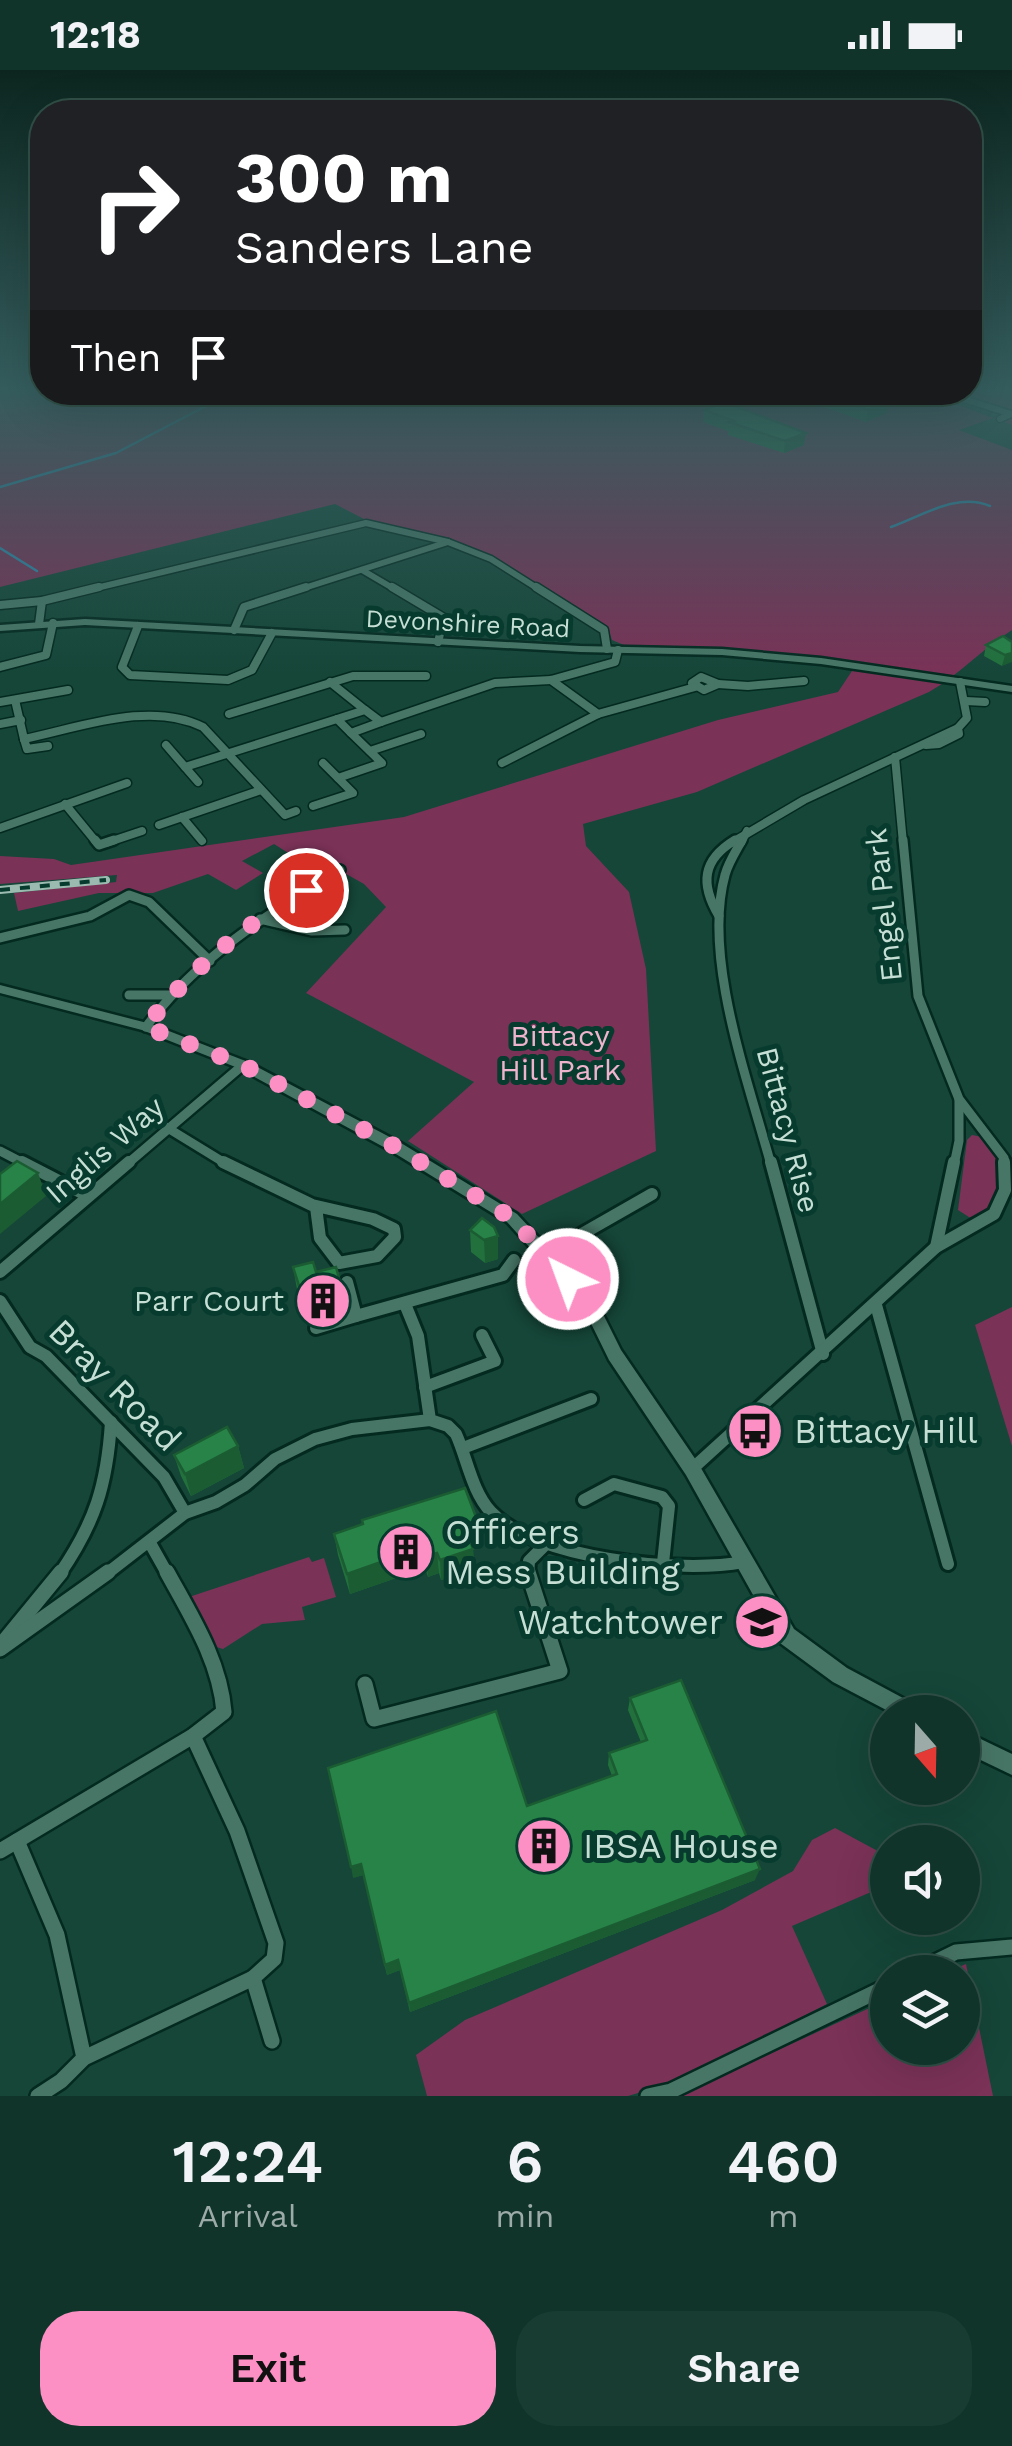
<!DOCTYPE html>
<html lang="en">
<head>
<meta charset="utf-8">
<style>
  body { margin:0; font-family:"Work Sans",sans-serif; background:#193c32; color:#f1f3f6; height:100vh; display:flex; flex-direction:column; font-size:38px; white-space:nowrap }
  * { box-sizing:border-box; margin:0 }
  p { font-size:32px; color:#9caaa8 }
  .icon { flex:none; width:55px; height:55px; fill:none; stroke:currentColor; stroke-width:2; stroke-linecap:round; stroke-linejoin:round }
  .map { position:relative; height:2026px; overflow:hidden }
  .drawer { display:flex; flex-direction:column; background:#10342a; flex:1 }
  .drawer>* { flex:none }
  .top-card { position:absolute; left:30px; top:30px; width:952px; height:305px; border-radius:40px; box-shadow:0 10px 40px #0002,0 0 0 2px #304f47; background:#202124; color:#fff; overflow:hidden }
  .needle { width:65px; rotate:160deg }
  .tools { position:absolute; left:870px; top:1625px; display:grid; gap:20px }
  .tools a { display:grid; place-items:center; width:110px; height:110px; border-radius:50%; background:#10342a; box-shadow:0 10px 40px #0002,0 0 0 2px #304f47; font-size:50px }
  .pin { position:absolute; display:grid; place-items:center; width:85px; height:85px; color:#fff; margin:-42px; border:5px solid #fff; border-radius:50%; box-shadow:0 2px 10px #0007 }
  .me { position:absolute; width:110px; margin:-55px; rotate:318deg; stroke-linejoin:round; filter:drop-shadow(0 0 8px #0008) }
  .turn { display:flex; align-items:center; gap:35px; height:210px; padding:0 40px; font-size:45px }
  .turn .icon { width:130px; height:130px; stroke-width:2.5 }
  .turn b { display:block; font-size:70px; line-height:85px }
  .then { display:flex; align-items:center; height:95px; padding:0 40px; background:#0003; gap:20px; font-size:38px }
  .eta { display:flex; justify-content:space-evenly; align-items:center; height:170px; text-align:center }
  .eta b { font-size:60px; font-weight:600; line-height:70px }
  .action { display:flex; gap:20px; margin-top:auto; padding:20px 40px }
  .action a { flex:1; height:115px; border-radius:40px; background:#fc8fc3; color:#111; font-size:40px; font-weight:600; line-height:115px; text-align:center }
  .action a+a { background:#193c32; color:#f1f3f6 }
  .status { display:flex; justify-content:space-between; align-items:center; height:70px; padding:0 50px; background:#10342a; direction:ltr }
  .status svg { height:28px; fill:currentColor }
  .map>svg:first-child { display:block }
  .green { fill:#7a3257 }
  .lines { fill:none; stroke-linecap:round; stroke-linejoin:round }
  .stream { stroke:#3384a8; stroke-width:2.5 }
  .street-far4-casing { stroke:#042a20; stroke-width:9 }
  .street-far3-casing { stroke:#042a20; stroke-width:11 }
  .street-far2-casing { stroke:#042a20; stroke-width:14 }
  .street-far1-casing { stroke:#042a20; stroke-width:18 }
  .street-casing { stroke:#042a20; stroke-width:20 }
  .secondary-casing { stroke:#042a20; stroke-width:5 }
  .street-far4 { stroke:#477666; stroke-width:6 }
  .street-far3 { stroke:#477666; stroke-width:8 }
  .street-far2 { stroke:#477666; stroke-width:9 }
  .street-far1 { stroke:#477666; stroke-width:12 }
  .street { stroke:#477666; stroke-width:15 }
  .secondary { fill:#477666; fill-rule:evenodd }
  .rail-casing { stroke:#9cbbb0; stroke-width:8 }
  .rail { stroke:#073b2e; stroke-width:4; stroke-dasharray:10; stroke-linecap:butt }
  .wall { fill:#22713d }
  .shaded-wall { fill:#1b5c32 }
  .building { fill:#278347; stroke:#1b5c32; stroke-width:2.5 }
  .route { stroke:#fc8fc3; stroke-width:18; stroke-dasharray:0 32.4 }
  .labels { text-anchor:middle; stroke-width:10; stroke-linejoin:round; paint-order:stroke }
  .far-street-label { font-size:25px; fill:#c6dfd5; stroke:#073b2e }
  .street-label { font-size:30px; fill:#c6dfd5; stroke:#073b2e }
  .park-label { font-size:30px; fill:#eeb4cd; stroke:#073b2e }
  .poi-label { font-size:30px; fill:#c6dfd5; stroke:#073b2e; text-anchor:end }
  .near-street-label { font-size:35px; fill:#c6dfd5; stroke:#073b2e }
  .near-poi-label { font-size:35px; fill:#c6dfd5; stroke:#073b2e; text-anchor:start }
</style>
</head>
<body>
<div class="status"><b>12:18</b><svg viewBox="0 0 49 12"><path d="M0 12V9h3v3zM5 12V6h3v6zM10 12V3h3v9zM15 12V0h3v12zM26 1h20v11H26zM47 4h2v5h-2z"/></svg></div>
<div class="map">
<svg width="1012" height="2026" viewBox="0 0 1012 2026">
  <rect width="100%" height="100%" fill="#154638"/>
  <g class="green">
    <path d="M0,320L589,322L606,336L649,322L1012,320V341L949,326L942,329L993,348L1012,344V355L993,348L959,360L1012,380V560C982,579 959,605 929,622L697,722L583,754L586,776L629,822L646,899L656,1081L522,1144L408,1071L474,1012L306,923L386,837L364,814L305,781L293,786L274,774L242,791L263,803L236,820L208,804L153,823H99L18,841L14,823L116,812L117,805L0,814V786L54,789L71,795L404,747L718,650L838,622L858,592L700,577L624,575L612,570L608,558L491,489L364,449L335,434L0,517Z"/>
    <path d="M972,1065L982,1067C988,1076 998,1085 1000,1095C1005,1118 993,1143 972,1149L958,1140L967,1070Z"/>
    <path d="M1012,1237V1376L975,1255Z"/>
    <path d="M309,1487L312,1492L324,1488L336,1527L302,1537L305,1550L262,1554L223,1579L213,1576L189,1527Z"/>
    <path d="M835,1758L887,1786L885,1816L792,1856L827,1934L672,2013L628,2026H427L416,1985L465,1950L722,1840L793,1801L812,1770Z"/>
    <path d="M966,1894L993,2026H678L887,1930L888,1978H962V1902H947Z"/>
  </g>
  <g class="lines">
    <g class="stream">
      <path d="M0,417L116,383L233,322"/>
      <path d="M891,457C922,446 957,422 990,436"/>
      <path d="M0,478L37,501"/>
    </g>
    <g class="street-far4-casing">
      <g id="street-far4">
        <path d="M942,322L1011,344L1000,349"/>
        <path d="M362,500L396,520"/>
        <path d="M88,520L366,453L448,472L491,489L540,520"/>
        <path d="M298,520L448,472"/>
      </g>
    </g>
    <g class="street-far3-casing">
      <g id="street-far3">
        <path d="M392,517L444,548L438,572"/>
        <path d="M536,517L604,560L607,579"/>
        <path d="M0,535L42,531L99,517"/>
        <path d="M39,554L42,531"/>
        <path d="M138,556L122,597L130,605L228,610L252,600L272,563"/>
        <path d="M234,560L244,537L306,517"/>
        <path d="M0,597L46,585L53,553"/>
        <path d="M701,607L718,614L704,620L692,613Z"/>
        <path d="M551,610L598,644"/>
        <path d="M330,612L365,640"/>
        <path d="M718,614L748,616L804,611"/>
        <path d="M15,630L24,669"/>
        <path d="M966,631L985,632"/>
        <path d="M0,632L68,620"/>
        <path d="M365,640L381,652L351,663L337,649Z"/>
        <path d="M229,644L353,606H426"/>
        <path d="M381,652L495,613L551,610L615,592L618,580"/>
        <path d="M0,654L21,650"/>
        <path d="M24,669C79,658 150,630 203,657L285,745L296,741"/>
        <path d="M24,669L27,679L48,676"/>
        <path d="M166,675L198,712"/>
        <path d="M926,675L939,674L959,664L958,658L967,648L960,612"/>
        <path d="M370,681L421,664"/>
        <path d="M895,687L903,773"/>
        <path d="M502,693L598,644L695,617"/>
        <path d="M185,697L337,649"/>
        <path d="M338,708L382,693L351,663"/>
        <path d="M65,734L97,773"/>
        <path d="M313,736L353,723L323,693"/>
        <path d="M182,747L202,771"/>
        <path d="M159,755L261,720"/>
        <path d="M0,758L127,713"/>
        <path d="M106,773L142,761"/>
        <path d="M731,773L804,730L958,658"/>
        <path d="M741,773L747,761"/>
      </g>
    </g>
    <g class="street-far2-casing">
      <g id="street-far2">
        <path d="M95,770L99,775L114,770"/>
        <path d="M742,770C736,781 728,793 725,805C702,888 749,1013 771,1095"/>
        <path d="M903,770L918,926L959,1029L1004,1088V1095"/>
        <path d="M719,846C700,814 702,790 735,770"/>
        <path d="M260,849L312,861L345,860"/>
        <path d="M0,868L90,846L129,825L149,832L210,891"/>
        <path d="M129,925H169"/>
        <path d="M146,957C195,889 269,843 340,800"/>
        <path d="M166,1057L228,1095"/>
        <path d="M0,1081L27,1095"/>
        <path d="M126,1095L243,995"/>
        <path d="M954,1095L959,1071V1030"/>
      </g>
    </g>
    <g class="street-far1-casing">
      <g id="street-far1">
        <path d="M22,1092L88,1126"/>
        <path d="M223,1092L312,1135L373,1149L394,1159L395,1167L377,1186L339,1193L320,1168L316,1137"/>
        <path d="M771,1092L823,1284"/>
        <path d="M936,1177L954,1092"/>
        <path d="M547,1184L652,1124"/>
        <path d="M0,1202L129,1092"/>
        <path d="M0,1231L30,1277L46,1286L164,1407L185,1443"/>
        <path d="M405,1234L418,1266L430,1350L448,1356L456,1364C467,1388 472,1422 491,1442C535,1489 682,1504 743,1492"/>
        <path d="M876,1235L948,1494"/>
        <path d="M356,1246L503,1205L514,1190"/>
        <path d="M316,1258L356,1246L347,1212"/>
        <path d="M425,1317L495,1291L482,1265"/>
        <path d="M463,1378L591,1329"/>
        <path d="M692,1399L936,1177L994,1144L1005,1120L1004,1092"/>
        <path d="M584,1430L614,1414L662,1427L669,1436L663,1493"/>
        <path d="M150,1473L168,1505"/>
        <path d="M59,1505C95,1453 107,1415 111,1352"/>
        <path d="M105,1505L185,1443L216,1432L245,1415L275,1389L315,1369L352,1359L430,1350"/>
        <path d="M528,1505L529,1491L545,1475"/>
      </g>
    </g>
    <g class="street-casing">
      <g id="street">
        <path d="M6,1569L61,1502"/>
        <path d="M0,1579L108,1502"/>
        <path d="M365,1614L374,1649L560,1601L528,1502"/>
        <path d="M17,1771L57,1865L84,1988"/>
        <path d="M0,1781L193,1666L224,1642C220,1591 191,1546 167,1502"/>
        <path d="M915,1902L956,1882L1012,1877"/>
        <path d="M253,1908L272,1971"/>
        <path d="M38,2026L61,2011L84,1988L253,1908L274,1889L276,1873L237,1761L193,1666"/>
        <path d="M648,2026L671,2021L888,1916"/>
      </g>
    </g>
    <g class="secondary-casing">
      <g id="secondary">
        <path d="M85,549L580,576L722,579L821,588L1012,616V622L821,594L722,585L580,582L85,555L0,561V555Z"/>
        <path d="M0,915L151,954L248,992L401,1073L517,1144L595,1228L621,1280L698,1393L794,1559L847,1598L916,1635L919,1642H890L833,1612L780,1573L686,1405L609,1290L583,1237L507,1152L391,1081L238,998L142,960L0,923Z"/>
        <path d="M962,1660L1012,1684V1705L962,1681Z"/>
      </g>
    </g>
    <use href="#street-far4" class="street-far4"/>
    <use href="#street-far3" class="street-far3"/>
    <use href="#street-far2" class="street-far2"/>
    <use href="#street-far1" class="street-far1"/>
    <use href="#street" class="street"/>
    <use href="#secondary" class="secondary"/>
    <g class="rail-casing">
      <path id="rail" d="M0,820L106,810"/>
    </g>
    <use href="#rail" class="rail"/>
  </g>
  <g class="wall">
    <path d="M783,322H863L889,331L887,343L866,352Z"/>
    <path d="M704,340L804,375L784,383L728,365V361L703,352Z"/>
    <path d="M1012,572L1002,596L984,586L986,575Z"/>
    <path d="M470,1160L498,1166V1189L485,1193L471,1182Z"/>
    <path d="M293,1197L316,1202L341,1216L344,1238L334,1241L333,1237L304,1245L297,1219Z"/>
    <path d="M238,1376L244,1398L191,1426L181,1406L174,1385Z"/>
    <path d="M479,1455L480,1475L473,1478L474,1499L441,1510L439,1503L428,1507L425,1498L350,1524L338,1485L334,1464Z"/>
    <path d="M630,1628L755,1810L410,1942L400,1900L387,1905L363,1805L353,1808L527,1736L612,1706L608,1695L609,1683L641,1672L628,1640Z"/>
  </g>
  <g class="shaded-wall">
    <path d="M889,331L887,343L866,352L868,340Z"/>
    <path d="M806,363L804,375L784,383L785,371Z"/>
    <path d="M1012,578V592L1002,596L1005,585Z"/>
    <path d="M38,1103L46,1126L0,1164V1134Z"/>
    <path d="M498,1166V1189L485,1193L484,1170Z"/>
    <path d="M330,1214L333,1237L304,1245L301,1222Z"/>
    <path d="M341,1216L344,1238L334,1241L331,1219Z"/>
    <path d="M238,1376L244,1398L191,1426L185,1404Z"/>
    <path d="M479,1455L480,1475L467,1480L466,1459Z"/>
    <path d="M423,1477L425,1498L350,1524L347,1504Z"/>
    <path d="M473,1479L474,1499L441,1510L440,1490Z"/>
    <path d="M437,1483L439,1503L428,1507L426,1486Z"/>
    <path d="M361,1794L363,1805L353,1808L351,1797Z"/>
    <path d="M760,1799L755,1810L410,1942L409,1933Z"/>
    <path d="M398,1890L400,1900L387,1905L385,1895Z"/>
  </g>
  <g class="building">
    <path d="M818,322H863L889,331L868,340Z"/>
    <path d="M724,332L806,363L785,371L729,352L734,351L704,340Z"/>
    <path d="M1003,566L1012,572V583L1005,585L986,575Z"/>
    <path d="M17,1091L38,1103L0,1134V1104Z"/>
    <path d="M482,1148L494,1157L498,1166L484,1170L470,1160Z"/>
    <path d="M313,1192L316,1202L336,1197L341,1216L331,1219L330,1214L301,1222L293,1197Z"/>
    <path d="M227,1357L238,1376L185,1404L174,1385Z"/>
    <path d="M465,1418L479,1455L466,1459L473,1479L440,1490L437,1483L426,1486L423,1477L347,1504L334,1464L363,1454L362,1450Z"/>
    <path d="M681,1610L760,1799L409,1933L398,1890L385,1895L361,1794L351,1797L328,1698L496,1641L527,1736L617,1704L609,1683L647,1670L630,1628Z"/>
  </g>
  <linearGradient id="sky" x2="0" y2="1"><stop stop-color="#0c261f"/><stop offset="0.53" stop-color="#355d5e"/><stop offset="1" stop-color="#355d5e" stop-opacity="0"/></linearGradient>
  <rect width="1012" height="604" fill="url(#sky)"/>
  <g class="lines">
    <path class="route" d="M306,820C249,851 184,905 146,957L243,995L396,1077L512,1148L568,1209"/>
  </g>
  <defs>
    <g id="building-disc" transform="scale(2.875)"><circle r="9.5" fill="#fc8fc3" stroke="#073b2e"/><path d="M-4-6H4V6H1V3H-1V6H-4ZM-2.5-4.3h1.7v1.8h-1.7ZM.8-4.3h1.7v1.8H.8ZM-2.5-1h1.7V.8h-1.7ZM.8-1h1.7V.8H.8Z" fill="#111"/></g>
    <g id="bus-disc" transform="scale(2.875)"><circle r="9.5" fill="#fc8fc3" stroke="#073b2e"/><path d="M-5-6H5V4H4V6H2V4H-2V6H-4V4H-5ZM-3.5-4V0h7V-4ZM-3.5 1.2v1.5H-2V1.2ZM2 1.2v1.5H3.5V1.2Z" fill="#111"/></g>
    <g id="school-disc" transform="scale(2.875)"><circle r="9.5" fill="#fc8fc3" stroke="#073b2e"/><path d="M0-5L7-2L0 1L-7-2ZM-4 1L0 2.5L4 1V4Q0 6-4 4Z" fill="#111"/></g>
  </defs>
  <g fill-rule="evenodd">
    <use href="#building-disc" x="323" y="1231"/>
    <use href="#bus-disc" x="755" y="1361"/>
    <use href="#building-disc" x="406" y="1482"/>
    <use href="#school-disc" x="762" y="1552"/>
    <use href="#building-disc" x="544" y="1776"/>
  </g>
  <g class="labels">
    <g class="far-street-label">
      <text transform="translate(468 553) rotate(3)" y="9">Devonshire Road</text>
    </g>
    <g class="street-label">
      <text transform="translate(884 835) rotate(-96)" y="10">Engel Park</text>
      <text transform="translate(788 1060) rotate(75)" y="10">Bittacy Rise</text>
      <text transform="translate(105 1080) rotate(-41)" y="10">Inglis Way</text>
    </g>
    <g class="park-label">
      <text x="560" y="976">Bittacy<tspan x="560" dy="34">Hill Park</tspan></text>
    </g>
    <g class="poi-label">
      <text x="284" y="1241">Parr Court</text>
    </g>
    <g class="near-street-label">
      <text transform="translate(115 1315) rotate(45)" y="12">Bray Road</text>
    </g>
    <g class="near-poi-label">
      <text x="794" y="1373">Bittacy Hill</text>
      <text x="445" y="1474">Officers<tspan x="445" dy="40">Mess Building</tspan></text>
      <text x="723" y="1564" text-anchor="end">Watchtower</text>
      <text x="583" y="1788">IBSA House</text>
    </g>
  </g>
</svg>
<div class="tools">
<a><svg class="needle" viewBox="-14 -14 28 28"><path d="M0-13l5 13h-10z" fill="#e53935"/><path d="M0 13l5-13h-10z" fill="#9caaa8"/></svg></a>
<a><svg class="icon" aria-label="sound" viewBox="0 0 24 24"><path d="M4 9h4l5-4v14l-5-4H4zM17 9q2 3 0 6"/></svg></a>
<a><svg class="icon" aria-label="layers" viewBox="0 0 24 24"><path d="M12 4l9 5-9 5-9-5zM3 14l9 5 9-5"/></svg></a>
</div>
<div class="pin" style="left:306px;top:820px;background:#d93025"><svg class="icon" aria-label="arrive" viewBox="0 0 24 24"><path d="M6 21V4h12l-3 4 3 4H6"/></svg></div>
<svg class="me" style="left:568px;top:1209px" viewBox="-20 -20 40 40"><circle r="17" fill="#fc8fc3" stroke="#fff" stroke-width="3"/><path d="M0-11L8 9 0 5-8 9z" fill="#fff"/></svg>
<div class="top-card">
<div class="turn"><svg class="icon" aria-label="right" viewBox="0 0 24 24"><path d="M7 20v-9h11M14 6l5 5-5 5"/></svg><div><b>300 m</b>Sanders Lane</div></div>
<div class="then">Then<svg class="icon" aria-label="arrive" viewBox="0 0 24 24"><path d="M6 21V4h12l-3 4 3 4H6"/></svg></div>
</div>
</div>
<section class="drawer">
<div class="eta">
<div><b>12:24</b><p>Arrival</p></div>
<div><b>6</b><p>min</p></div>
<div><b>460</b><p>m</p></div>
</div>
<div class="action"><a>Exit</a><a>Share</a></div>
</section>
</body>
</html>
